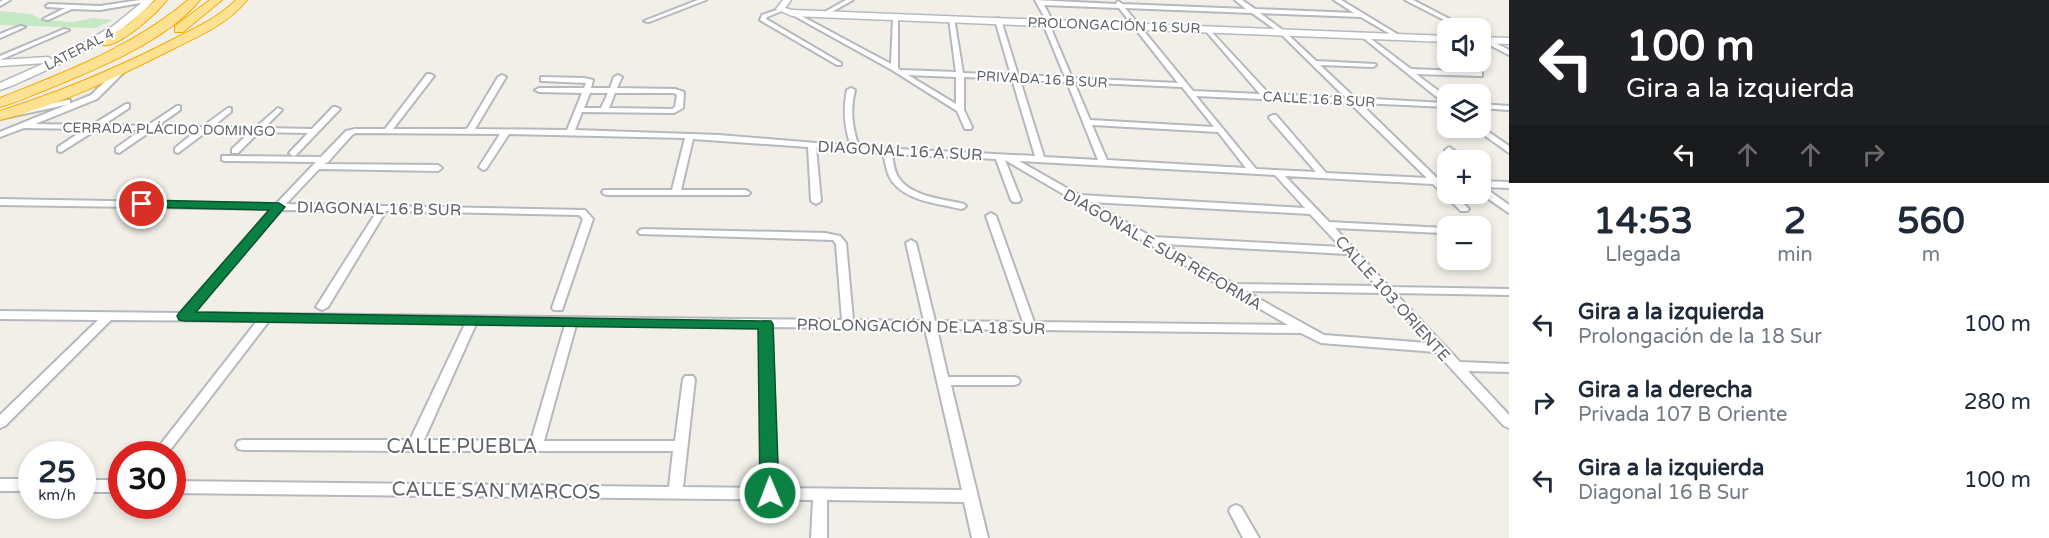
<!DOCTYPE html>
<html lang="es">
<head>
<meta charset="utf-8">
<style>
  body { margin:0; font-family:"Varela Round",sans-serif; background:#f6f6f7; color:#1f2937; height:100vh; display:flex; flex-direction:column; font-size:22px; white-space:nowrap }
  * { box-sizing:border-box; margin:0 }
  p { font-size:20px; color:#747a83 }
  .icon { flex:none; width:33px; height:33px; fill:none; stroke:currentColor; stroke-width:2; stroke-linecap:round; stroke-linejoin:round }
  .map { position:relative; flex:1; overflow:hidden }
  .drawer { display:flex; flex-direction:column; background:#fff; width:540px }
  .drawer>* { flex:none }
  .hud { background:#202124; color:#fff; overflow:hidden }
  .fabs { position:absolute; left:1437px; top:18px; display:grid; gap:12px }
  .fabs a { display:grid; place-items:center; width:54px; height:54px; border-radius:12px; background:#fff; box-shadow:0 3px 9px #0003; font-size:30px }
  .speed { position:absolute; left:18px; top:441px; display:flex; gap:12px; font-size:30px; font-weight:700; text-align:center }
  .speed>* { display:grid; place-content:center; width:78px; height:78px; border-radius:50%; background:#fff; box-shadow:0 3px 9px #0003; line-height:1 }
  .speed small { font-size:15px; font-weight:400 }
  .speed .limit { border:9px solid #d22; background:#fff; color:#111 }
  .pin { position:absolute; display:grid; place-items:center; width:51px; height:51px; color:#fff; margin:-26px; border:3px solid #fff; border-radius:50%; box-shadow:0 2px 6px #0007 }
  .me { position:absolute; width:66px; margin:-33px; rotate:359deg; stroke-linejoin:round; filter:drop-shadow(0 0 4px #0008) }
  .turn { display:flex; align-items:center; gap:21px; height:126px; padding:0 18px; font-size:27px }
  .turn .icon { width:78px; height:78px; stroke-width:2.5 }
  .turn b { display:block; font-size:42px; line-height:51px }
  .lanes { display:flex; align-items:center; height:57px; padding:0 18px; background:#0003; justify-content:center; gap:30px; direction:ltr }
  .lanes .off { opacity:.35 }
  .eta { display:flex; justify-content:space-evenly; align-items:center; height:102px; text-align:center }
  .eta b { font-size:36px; font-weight:700; line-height:42px }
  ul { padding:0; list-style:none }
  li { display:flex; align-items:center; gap:18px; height:78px; padding:0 18px }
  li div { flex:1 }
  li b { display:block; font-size:22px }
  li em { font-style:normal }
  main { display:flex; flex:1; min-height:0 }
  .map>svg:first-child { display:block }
  .green { fill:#c5e8c5 }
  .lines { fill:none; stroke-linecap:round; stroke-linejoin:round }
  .street-casing { stroke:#b5b8bc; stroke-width:4 }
  .secondary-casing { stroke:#b6babf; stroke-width:3 }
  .highway-casing { stroke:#f9ab00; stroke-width:2 }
  .street { fill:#fff; fill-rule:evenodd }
  .secondary { fill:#fff; fill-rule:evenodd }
  .highway { fill:#fde293; fill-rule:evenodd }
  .route { fill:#0b8043; stroke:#07532c; stroke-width:1.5 }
  .labels { text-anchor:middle; stroke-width:4.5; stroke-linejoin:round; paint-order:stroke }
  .far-street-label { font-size:14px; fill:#5f6368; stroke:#fff }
  .street-label { font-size:16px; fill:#5f6368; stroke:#fff }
  .near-street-label { font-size:20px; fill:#5f6368; stroke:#fff }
</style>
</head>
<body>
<main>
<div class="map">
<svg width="1509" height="538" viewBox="0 0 1509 538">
  <rect width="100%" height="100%" fill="#f1efe8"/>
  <path class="green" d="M0,11L31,14L43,20L73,22L93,18L113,20L95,28L0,25Z"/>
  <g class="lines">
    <g class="street-casing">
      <g id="street">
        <path d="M3,0H10L0,6V2Z"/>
        <path d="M140,0L152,1L100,10L72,9L48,20L43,19L65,8L47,7L46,6L49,4L100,6Z"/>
        <path d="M698,0H706L649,22L644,21Z"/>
        <path d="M846,0H853L826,15L821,14Z"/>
        <path d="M1035,0L1116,4L1118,1L1122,4L1246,9L1235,0H1242L1255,9L1354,13L1334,0H1341L1402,37L1397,38L1361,17L1260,13L1284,31L1316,61L1375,64L1376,65L1373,67L1320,65L1355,98L1444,103L1361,36V34L1363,33L1411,69L1482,72V76H1479L1416,74L1448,98V107L1360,103L1438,179H1448V185L1444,184L1448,188V194H1453L1467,207L1469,209L1467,211H1461L1433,184L1285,176L1329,222L1445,228L1447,230L1442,233L1335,228L1389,287L1509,289V295L1395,293L1460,362L1509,364V372L1468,371L1509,415V428L1504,426L1436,352L1321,343L1301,333L937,329L948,377H1014L1018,378L1020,381L1018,384L1014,385H951L988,538H972L964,502L827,500V538H811L813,500L172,493V481L669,487L673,451H419L414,452L409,451L243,450L238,449L236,445L238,441L243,440H410L465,324L269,321L167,454H153L257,321L111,320L5,426L0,428V415L98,320L0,319V311L181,313L271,209L0,205V199L276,204L316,162L225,161L222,160V156L321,157L346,131L355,129H385L427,74H430L434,76L393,129H467L498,77L502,75L506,77L475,129L567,130L582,93L539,92L535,90L539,88H584L586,83L544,81H541V77L584,78L593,80L591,88H610L614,77L618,75L622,77L617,88L675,89L684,92L683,108L674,113L582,112L575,130L719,135L851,146C844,127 843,110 847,90L851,88L855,90C850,110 852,127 859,147L1035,156L1012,79L964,77V110L972,127L971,129H965L957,111L892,70L789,13L794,12L891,64L893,17L898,16V68L900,70L956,72L949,19L954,18L963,73L1011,75L995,20L998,18L1001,20L1018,75L1065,77L1044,26L1046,20ZM1044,5L1119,8L1178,83L1072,78L1050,26L1052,20ZM1125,8L1252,13L1280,33L1346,98L1269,94L1207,27L1205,28V30L1260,94L1193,91ZM908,75L956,77V104ZM1020,80L1067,82L1098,160L1044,157ZM1074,82L1182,87L1214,127L1090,120ZM590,93H608L601,108H584ZM615,93H674L677,95L675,107L672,109L609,108ZM1196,96L1350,103L1427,178L1326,173L1276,115H1273L1269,117L1270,119L1316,172L1256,169ZM1092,125L1218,132L1246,168L1107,160ZM356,133L500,134L479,167L483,170L486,169L509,134L685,138L672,190H604L602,192L604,194L607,195H748L750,193L748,191L745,190H681L693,139L808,147L811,201L816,204L821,201L816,148L883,153C885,161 886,169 889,176C901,201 937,203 961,209L964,208L966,206L964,204C943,199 911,197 898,177C894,170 893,161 892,154L996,159L1011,200L1013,202H1019L1021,200L1005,160L1288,325L1034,322L996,216L991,213L986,216L1023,322L935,321L916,243L911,240L906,243L924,321L853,320L846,243L840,236L825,233L643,229L640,230L638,232L640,234L833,240L836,244L842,320L193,313L281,210L377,211L316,307L322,310L328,307L386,211L579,215L583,219L552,308L554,310H562L593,219L585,210L286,204L319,169L438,171L442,168L438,165L324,164L328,162L352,135ZM1019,161L1275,175L1305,208L1079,195ZM1090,202L1310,214L1341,247L1152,237ZM1164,244L1347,254L1377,286L1234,284ZM1245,291L1383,293L1428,343L1324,335ZM476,324L565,325L531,441L424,440ZM576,325L760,327L763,488L683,487L695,379L693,376H685L683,379L675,441H544ZM772,327L925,329L962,490L777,488Z"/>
        <path d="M1405,0H1413L1467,28H1460Z"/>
        <path d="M779,9L784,10L767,17L766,19L841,63V65H837L760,20L762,15Z"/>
        <path d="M20,26L25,27L0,38V34Z"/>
        <path d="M64,29L69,30L0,60V56Z"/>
        <path d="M1480,35L1509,50V55L1480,40Z"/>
        <path d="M117,70L124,72L97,99L35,124L92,125L126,104H129V108L103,125L147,126L177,106H180V110L157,126L202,127L228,108H231V112L212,127L255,128L278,108L282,110L264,128L312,129L333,107H336L340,109L296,155L293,156L289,153L308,133L259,132L238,153H232V149L250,132H206L178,153L175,152V148L196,131H151L119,153L116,152V148L141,130H96L61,152L58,151V147L85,129L24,128L0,137V132L91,95Z"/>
        <path d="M67,100H70V104L0,119V115Z"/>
        <path d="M1480,104L1509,106V110L1480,108Z"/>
        <path d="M1480,126L1509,146V153L1477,130L1476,128H1480Z"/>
        <path d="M1449,147L1465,158L1466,160H1457L1445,150Z"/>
        <path d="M1480,181L1509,182V188L1484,187L1509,205V213L1480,193Z"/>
        <rect x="0" y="479" width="32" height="12"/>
        <rect x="82" y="480" width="40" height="12"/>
        <path d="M1236,505L1241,507L1259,538H1243L1229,511L1231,507Z"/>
      </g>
    </g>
    <g class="secondary-casing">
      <g id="secondary">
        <path d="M145,0H154C124,34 79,55 38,74C26,79 13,86 0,90V83L45,63L0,66V60L48,57L53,60L113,26Z"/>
        <path d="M783,0H791L785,8L793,10L1448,36V42L792,16L776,9Z"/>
        <path d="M1480,37L1509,38V44L1480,43Z"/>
      </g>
    </g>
    <g class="highway-casing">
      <g id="highway">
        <path d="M156,0H167C157,13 119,48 103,45V39L128,25Z"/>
        <path d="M188,0H200C166,41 97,69 48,89C32,95 16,103 0,107V98C66,72 134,46 188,0Z"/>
        <path d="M210,0H222L183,32H175V26Z"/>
        <path d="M236,0H247C229,23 201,35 175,48C119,76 61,105 0,120V111C57,93 112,70 166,43C190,30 216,20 236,0Z"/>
      </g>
    </g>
    <use href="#street" class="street"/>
    <use href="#secondary" class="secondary"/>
    <use href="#highway" class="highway"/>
  </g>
  <path class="route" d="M142,200L279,203L285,207L196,312L771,321L773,324L779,493L776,498L770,500L763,498L760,493L758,329L185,321L179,320L177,316L179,313L269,210L138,207V202Z"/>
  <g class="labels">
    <g class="far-street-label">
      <text transform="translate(1114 25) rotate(2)" y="5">PROLONGACIÓN 16 SUR</text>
      <text transform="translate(79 49) rotate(-27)" y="5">LATERAL 4</text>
      <text transform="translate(1042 79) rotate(3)" y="5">PRIVADA 16 B SUR</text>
      <text transform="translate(1319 99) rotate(3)" y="5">CALLE 16 B SUR</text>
      <text transform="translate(169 129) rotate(1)" y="5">CERRADA PLÁCIDO DOMINGO</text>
    </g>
    <g class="street-label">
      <text transform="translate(900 150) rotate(3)" y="6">DIAGONAL 16 A SUR</text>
      <text transform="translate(379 208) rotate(1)" y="6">DIAGONAL 16 B SUR</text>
      <text transform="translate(1163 249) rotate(30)" y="6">DIAGONAL E SUR REFORMA</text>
      <text transform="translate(1393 298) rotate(48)" y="6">CALLE 103 ORIENTE</text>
      <text transform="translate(921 326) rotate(1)" y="6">PROLONGACIÓN DE LA 18 SUR</text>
    </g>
    <g class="near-street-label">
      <text x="462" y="453">CALLE PUEBLA</text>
      <text transform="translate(496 490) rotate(1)" y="7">CALLE SAN MARCOS</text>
    </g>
  </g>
</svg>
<div class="fabs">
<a><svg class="icon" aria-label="sound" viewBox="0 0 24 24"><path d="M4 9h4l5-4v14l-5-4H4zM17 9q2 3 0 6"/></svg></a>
<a><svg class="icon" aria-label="layers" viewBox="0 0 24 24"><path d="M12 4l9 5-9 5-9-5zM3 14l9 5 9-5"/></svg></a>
<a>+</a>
<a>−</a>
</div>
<div class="speed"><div>25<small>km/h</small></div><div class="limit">30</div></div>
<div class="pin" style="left:142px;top:204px;background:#d93025"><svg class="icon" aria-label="arrive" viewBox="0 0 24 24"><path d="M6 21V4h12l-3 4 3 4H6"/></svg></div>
<svg class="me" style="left:770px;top:493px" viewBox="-20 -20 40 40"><circle r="17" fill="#0b8043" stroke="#fff" stroke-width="3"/><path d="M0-11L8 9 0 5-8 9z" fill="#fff"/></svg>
</div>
<section class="drawer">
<div class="hud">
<div class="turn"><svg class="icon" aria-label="left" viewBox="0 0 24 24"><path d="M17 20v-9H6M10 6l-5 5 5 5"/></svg><div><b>100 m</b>Gira a la izquierda</div></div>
<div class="lanes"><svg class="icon" aria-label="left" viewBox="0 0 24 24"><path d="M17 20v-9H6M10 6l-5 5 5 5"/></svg><svg class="icon off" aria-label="ahead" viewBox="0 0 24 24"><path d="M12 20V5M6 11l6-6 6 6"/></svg><svg class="icon off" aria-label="ahead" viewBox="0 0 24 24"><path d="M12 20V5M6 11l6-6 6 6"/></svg><svg class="icon off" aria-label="right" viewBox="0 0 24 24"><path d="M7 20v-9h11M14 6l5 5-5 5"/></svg></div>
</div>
<div class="eta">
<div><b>14:53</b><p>Llegada</p></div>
<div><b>2</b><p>min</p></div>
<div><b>560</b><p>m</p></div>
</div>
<ul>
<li><svg class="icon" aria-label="left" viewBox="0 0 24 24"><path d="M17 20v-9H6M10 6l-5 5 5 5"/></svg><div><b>Gira a la izquierda</b><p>Prolongación de la 18 Sur</p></div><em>100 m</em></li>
<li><svg class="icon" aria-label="right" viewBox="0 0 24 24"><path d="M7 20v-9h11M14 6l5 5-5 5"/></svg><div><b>Gira a la derecha</b><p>Privada 107 B Oriente</p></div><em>280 m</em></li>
<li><svg class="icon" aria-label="left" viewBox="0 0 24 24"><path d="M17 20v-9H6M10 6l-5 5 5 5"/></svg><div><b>Gira a la izquierda</b><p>Diagonal 16 B Sur</p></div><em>100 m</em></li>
</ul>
</section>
</main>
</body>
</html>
